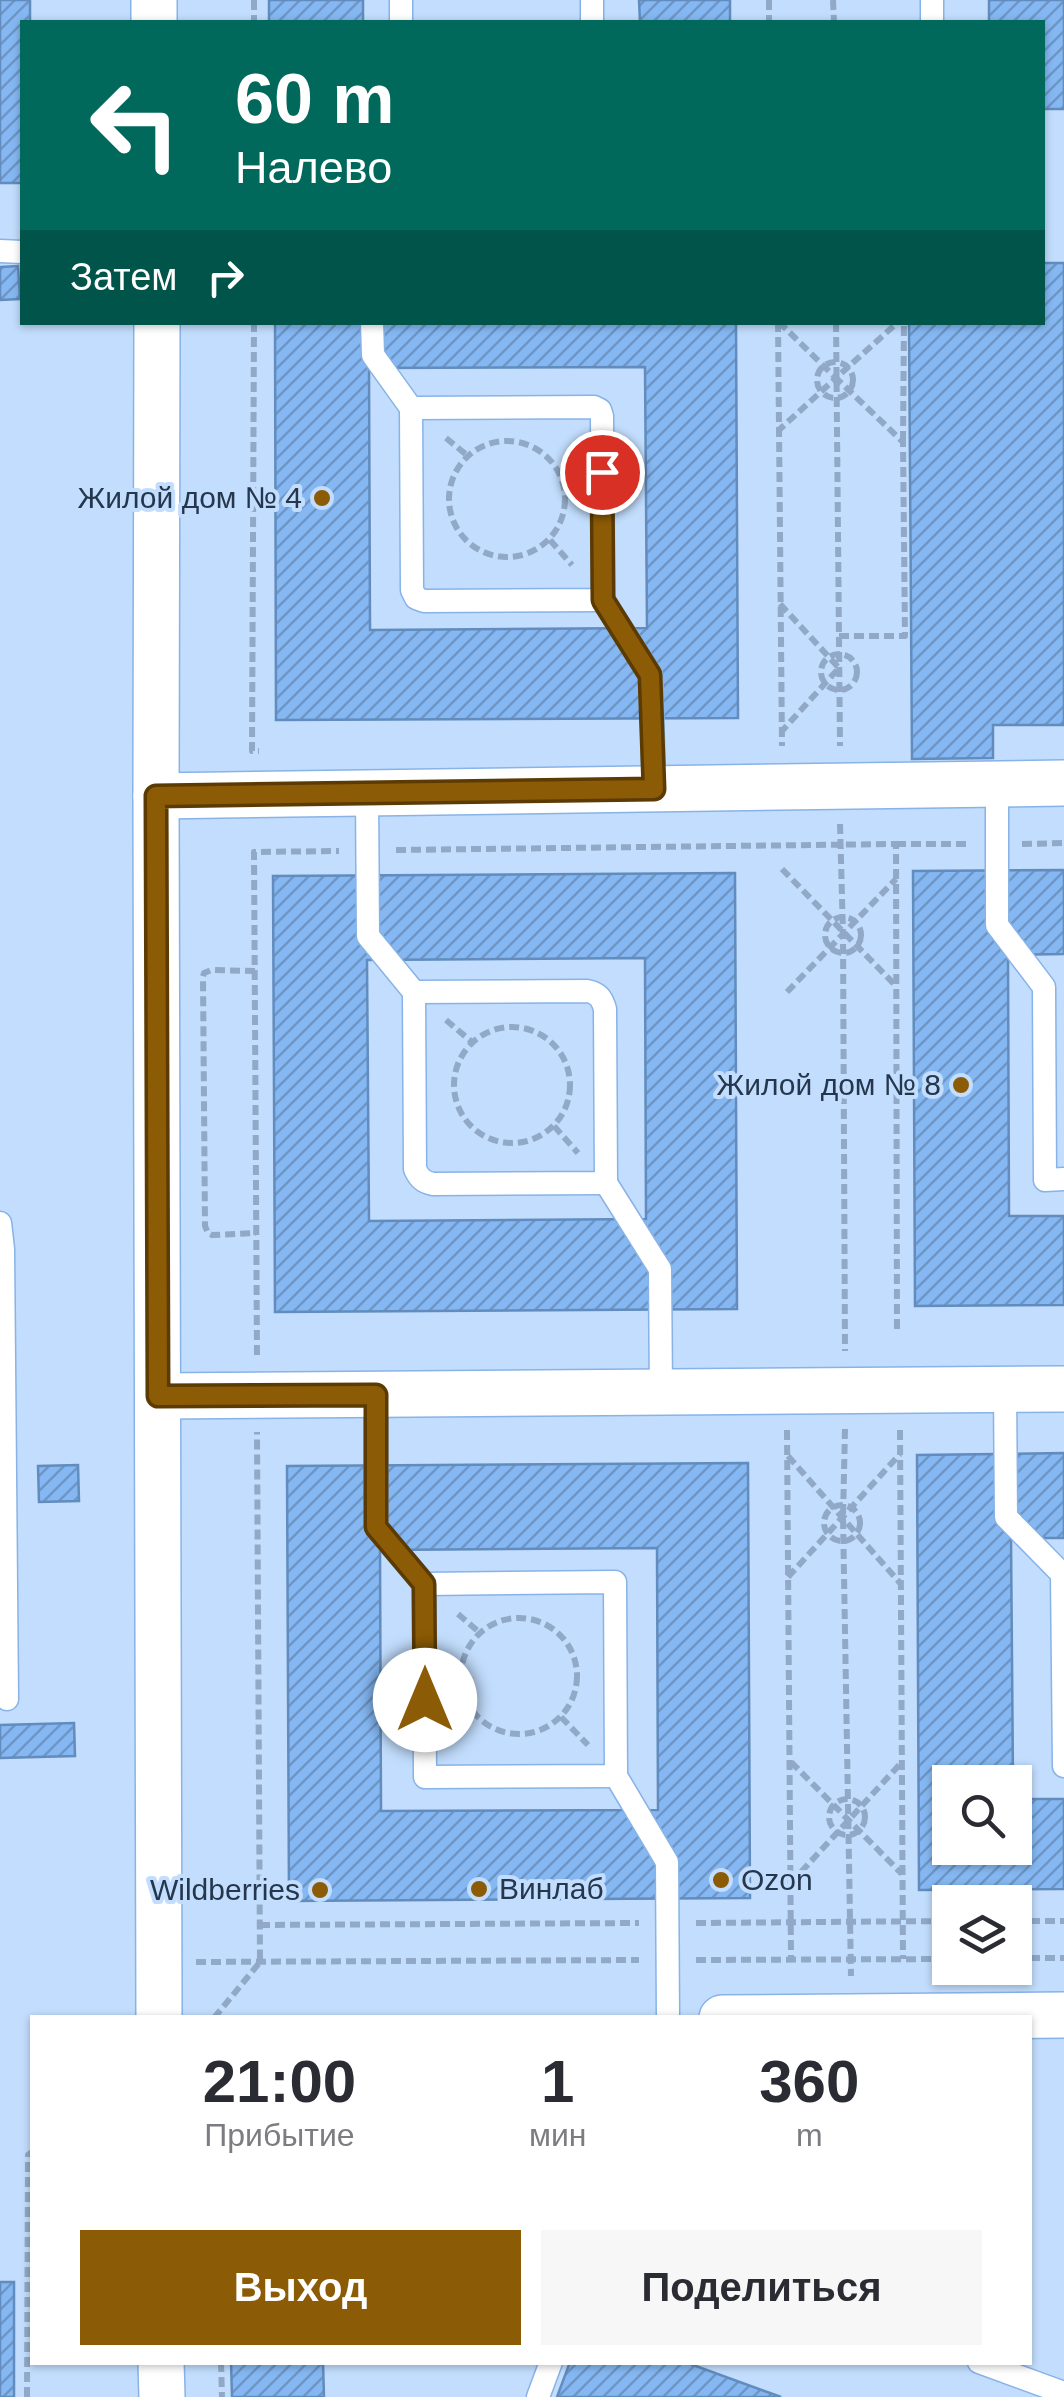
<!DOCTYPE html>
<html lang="ru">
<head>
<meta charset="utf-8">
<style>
  body { margin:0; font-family:Arial,sans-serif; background:#f7f7f7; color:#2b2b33; height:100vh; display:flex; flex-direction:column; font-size:38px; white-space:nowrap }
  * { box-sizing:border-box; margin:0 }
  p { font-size:32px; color:#7c7c81 }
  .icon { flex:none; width:55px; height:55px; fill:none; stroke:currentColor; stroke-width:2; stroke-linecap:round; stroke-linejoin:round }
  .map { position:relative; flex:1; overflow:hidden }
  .details { position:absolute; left:30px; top:2015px; width:1002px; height:350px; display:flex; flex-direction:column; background:#fff; border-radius:0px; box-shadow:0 2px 8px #0004 }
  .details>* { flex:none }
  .hud { position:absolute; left:20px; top:20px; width:1025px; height:305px; border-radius:0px; box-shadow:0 2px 8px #0004; background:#00695c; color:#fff; overflow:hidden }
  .buttons { position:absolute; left:932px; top:1765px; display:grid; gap:20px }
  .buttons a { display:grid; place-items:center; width:100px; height:100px; border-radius:0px; background:#fff; box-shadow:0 2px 8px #0004; font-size:50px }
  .pin { position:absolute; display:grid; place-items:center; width:85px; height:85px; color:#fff; margin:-42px; border:5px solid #fff; border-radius:50%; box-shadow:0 2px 10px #0007 }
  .me { position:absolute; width:110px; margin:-55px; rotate:0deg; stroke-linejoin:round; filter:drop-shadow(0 0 8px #0008) }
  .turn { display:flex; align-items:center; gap:35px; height:210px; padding:0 50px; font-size:45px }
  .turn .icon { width:130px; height:130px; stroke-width:2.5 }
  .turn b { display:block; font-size:70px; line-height:85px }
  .then { display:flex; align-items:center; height:95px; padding:0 50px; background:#0003; gap:20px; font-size:38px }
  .eta { display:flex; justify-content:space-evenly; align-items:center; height:170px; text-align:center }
  .eta b { font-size:60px; font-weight:800; line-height:70px }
  .cta { display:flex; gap:20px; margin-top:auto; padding:20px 50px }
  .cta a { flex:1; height:115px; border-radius:0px; background:#8c5b05; color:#fff; font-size:40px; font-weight:800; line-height:115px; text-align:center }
  .cta a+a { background:#f7f7f7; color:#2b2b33 }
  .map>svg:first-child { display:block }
  .building { fill:url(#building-hatch); stroke:#618cbd; stroke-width:2.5; fill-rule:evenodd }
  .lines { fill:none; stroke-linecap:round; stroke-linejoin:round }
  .service-casing { stroke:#87b3e7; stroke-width:25 }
  .minor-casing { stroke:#87b3e7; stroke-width:48 }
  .path { stroke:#91a9c6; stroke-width:6; stroke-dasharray:10 5; stroke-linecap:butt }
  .service { stroke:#fff; stroke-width:22 }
  .minor { stroke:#fff; stroke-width:45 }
  .route-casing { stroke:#5b3b03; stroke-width:25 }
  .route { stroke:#8c5b05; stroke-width:18 }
  .poi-dot { fill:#8c5b05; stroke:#c2ddfd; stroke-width:4 }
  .labels { text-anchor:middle; stroke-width:8; stroke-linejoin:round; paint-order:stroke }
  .poi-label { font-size:30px; fill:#25374c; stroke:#c2ddfd; text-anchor:end }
</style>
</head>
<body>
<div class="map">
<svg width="1064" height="2397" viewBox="0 0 1064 2397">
  <defs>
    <pattern id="building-hatch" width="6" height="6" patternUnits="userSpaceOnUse" patternTransform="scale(2.5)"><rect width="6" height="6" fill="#85b8f2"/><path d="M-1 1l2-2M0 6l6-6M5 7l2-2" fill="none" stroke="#6d96c6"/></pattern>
  </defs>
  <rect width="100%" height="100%" fill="#c2ddfd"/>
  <g class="building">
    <path d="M0,0H30V22H22V183H0Z"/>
    <rect x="269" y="0" width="94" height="22"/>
    <path d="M639,0H730V22H640Z"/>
    <path d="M989,0H1064V109H1042V22H989Z"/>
    <path d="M1042,263H1064V725H993V758L912,759L909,322H1042Z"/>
    <path d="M18,266L20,299L0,300V267Z"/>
    <path d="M275,322H736L738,718L276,720ZM645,367L647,628L370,630L369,368Z"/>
    <path d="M1064,870V954L1008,955L1009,1216H1064V1305L915,1306L913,871Z"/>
    <path d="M735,873L737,1309L275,1312L273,876ZM645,958L646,1219L369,1221L367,960Z"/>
    <path d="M1064,1453V1538H1011L1013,1782H950V1848H1015V1799H1064V1889L919,1890L917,1455Z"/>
    <path d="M748,1463L750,1898L289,1901L287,1466ZM657,1548L658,1810L381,1811L380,1550Z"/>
    <path d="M78,1465L79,1501L39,1502L38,1466Z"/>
    <path d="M74,1723L75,1756L0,1758V1725Z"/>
    <rect x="0" y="2282" width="14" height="115"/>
    <path d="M231,2362H323L324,2397H232Z"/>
    <path d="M570,2362H685L781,2397H557Z"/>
  </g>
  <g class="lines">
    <g class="service-casing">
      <g id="service">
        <path d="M401,0V22"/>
        <path d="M592,0V22"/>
        <path d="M932,0V22"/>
        <path d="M0,251L22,252"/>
        <path d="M372,322L373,355L411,408L412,590L416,598L424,601L603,600L602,416L600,410L594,407L411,408"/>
        <path d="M603,600L651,675L654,789"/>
        <path d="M997,784V925L1044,987L1045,1180L1064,1179"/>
        <path d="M367,793L368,936L414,992L415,1169C419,1178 423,1182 433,1184L606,1183L605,1009C602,998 598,993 587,991L414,992"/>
        <path d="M606,1183L660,1269L661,1392"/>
        <path d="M0,1223L3,1249L7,1699"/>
        <path d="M1005,1389L1006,1517L1062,1574L1064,1766"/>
        <path d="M376,1395V1527L424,1584L425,1777L616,1776L615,1582L424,1584"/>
        <path d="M616,1776L667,1862L668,2018"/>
        <path d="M979,2362L1064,2393"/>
        <path d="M538,2397L551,2362"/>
      </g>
    </g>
    <g class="minor-casing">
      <g id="minor">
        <path d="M154,0V22"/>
        <path d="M157,322L156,796L159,2018"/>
        <path d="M156,796L1064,783"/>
        <path d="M158,1396L1064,1389"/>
        <path d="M722,2018L1064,2015"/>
        <path d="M161,2362L162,2397"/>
      </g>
    </g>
    <g class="path">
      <path d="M254,0V22"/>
      <path d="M769,0V22"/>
      <path d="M833,0L834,22"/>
      <path d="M254,322L252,751H259"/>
      <path d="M778,322L782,746"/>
      <path d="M779,322L836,378L780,429"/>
      <path d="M836,322L840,746"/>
      <circle cx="835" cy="380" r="18"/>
      <path d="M446,438L468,456"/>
      <circle cx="507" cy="499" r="58"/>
      <path d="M903,441L904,322"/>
      <path d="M550,540L572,565"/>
      <path d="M780,604L839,668L782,731"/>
      <path d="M839,636H905L903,442L836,378L898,322"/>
      <circle cx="839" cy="672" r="18"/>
      <path d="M840,824L843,934L845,1351"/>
      <path d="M896,844H969"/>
      <path d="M1022,844L1064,843"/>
      <path d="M396,850L896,844L897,1334"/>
      <path d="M782,869L896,986"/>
      <circle cx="843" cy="935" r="18"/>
      <path d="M255,971L211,970L204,973L203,977L205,1226L208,1233L212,1235L256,1233"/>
      <path d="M787,992L896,879"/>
      <path d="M446,1020L472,1042"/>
      <circle cx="512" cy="1085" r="58"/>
      <path d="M554,1126L578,1153"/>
      <path d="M257,1355L254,852L339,851"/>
      <path d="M845,1429L843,1517L851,1976"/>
      <path d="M787,1430L791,1959"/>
      <path d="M900,1430L903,1959"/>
      <path d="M788,1456L901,1584"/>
      <circle cx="842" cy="1523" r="18"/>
      <path d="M788,1577L900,1454"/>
      <path d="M458,1614L480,1633"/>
      <circle cx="519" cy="1676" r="58"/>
      <path d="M561,1717L588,1745"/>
      <path d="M791,1762L902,1874"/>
      <circle cx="847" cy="1817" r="18"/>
      <path d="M791,1883L901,1763"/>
      <path d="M1015,1921H1064"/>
      <path d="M696,1923L950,1921"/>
      <path d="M260,1925L639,1923"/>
      <path d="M1015,1958H1064"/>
      <path d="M696,1960L950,1959"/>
      <path d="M196,1962L639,1960"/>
      <path d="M214,2018L260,1962L257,1432"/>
      <path d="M221,2362L222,2397"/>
      <path d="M27,2397L28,2155L32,2152"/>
    </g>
    <use href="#service" class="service"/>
    <use href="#minor" class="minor"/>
  </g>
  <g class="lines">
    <g class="route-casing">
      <path id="route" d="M425,1700L424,1584L376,1527V1395L158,1396L156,796L654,789L650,675L603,600L602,472"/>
    </g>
    <use href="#route" class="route"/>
  </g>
  <g class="poi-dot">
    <circle cx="322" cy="498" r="10"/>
    <circle cx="961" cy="1085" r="10"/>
    <circle cx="721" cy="1880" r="10"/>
    <circle cx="479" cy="1889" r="10"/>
    <circle cx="320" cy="1890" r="10"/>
  </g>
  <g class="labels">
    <g class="poi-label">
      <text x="302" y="508">Жилой дом № 4</text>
      <text x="941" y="1095">Жилой дом № 8</text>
      <text x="741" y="1890" text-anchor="start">Ozon</text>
      <text x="499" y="1899" text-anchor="start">Винлаб</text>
      <text x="300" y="1900">Wildberries</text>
    </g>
  </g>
</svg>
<div class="buttons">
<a><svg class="icon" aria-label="search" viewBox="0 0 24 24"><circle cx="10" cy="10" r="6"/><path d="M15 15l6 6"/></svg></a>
<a><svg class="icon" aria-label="layers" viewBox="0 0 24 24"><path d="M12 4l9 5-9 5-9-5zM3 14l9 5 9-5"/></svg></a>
</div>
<div class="pin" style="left:602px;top:472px;background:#d93025"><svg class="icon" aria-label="arrive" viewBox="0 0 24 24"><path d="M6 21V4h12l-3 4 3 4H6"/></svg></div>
<svg class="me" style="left:425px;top:1700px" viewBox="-20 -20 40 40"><circle r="19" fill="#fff"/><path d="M0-13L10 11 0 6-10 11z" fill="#8c5b05"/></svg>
<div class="hud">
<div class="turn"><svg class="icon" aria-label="left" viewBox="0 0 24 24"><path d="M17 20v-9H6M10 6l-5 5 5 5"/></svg><div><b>60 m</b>Налево</div></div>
<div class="then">Затем<svg class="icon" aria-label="right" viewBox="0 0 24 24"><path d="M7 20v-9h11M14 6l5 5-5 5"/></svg></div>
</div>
<section class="details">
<div class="eta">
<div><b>21:00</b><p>Прибытие</p></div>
<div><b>1</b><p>мин</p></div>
<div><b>360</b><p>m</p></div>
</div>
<div class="cta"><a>Выход</a><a>Поделиться</a></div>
</section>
</div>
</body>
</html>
